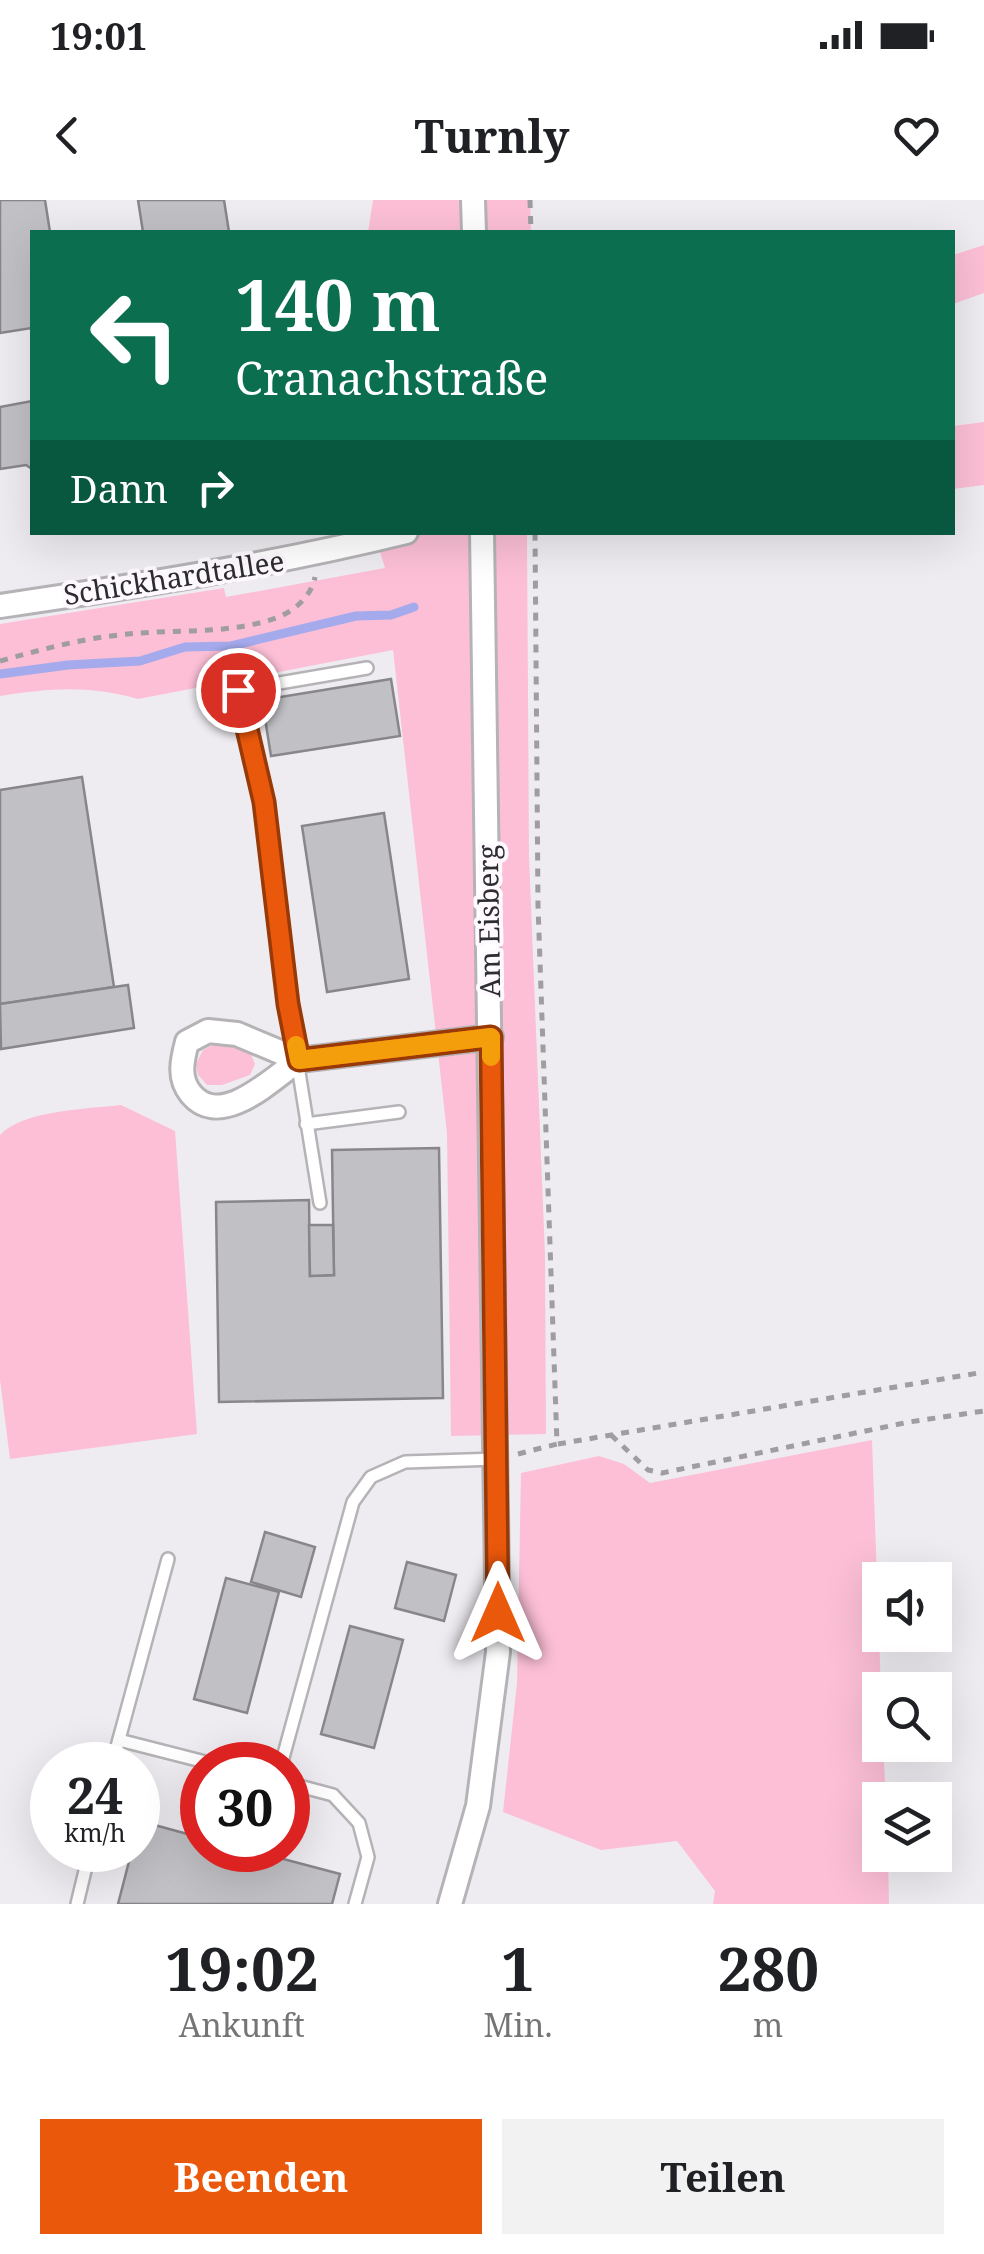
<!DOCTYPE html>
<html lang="de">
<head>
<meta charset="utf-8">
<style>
  body { margin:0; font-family:"Noto Serif",serif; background:#f2f2f2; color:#202124; height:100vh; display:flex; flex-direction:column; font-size:38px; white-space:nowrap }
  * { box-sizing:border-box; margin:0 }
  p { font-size:32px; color:#757577 }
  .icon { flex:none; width:55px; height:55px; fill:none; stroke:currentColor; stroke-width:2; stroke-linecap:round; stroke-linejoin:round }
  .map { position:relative; height:1704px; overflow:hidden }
  .side { display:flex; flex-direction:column; background:#fff; flex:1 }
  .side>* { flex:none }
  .banner { position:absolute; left:30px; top:30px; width:925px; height:305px; border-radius:0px; box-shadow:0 10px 40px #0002; background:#0b6e4f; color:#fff; overflow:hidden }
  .fabs { position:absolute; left:862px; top:1362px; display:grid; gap:20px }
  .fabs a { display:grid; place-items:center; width:90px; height:90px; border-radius:0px; background:#fff; box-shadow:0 10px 40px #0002; font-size:50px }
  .speed { position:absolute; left:30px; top:1542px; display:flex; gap:20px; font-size:50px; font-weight:700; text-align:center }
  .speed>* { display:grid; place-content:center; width:130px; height:130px; border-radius:50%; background:#fff; box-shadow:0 10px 40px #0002; line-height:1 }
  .speed small { font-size:25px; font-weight:400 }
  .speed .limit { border:15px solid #d22; background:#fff; color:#111 }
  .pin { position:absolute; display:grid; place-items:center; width:85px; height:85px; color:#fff; margin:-42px; border:5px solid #fff; border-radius:50%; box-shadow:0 2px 10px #0007 }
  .me { position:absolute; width:110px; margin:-55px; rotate:0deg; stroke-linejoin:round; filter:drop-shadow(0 0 8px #0008) }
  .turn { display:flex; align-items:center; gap:35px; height:210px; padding:0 40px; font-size:45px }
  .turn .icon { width:130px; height:130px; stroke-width:2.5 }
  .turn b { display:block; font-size:70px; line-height:85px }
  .then { display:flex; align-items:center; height:95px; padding:0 40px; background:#0003; gap:20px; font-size:38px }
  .eta { display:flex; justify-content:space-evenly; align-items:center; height:170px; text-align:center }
  .eta b { font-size:60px; font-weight:700; line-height:70px }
  .action { display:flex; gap:20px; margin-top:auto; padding:20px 40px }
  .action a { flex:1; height:115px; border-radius:0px; background:#ea580c; color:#fff; font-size:40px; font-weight:700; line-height:115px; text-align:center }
  .action a+a { background:#f2f2f2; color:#202124 }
  .status { display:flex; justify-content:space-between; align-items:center; height:70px; padding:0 50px; background:#fff; direction:ltr }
  .status svg { height:28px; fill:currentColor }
  header { display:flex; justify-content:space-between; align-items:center; height:130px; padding:0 40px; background:#fff; font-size:45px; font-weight:700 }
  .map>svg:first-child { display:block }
  .green { fill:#fcbfd6 }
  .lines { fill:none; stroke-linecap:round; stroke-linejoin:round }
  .stream { stroke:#a4aaec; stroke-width:9 }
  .building { fill:#c1c0c5; stroke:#88868b; stroke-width:2.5 }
  .lane-casing { stroke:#b6b3b7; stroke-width:16 }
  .street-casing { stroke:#b6b3b7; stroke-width:28 }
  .path { stroke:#a09da1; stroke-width:5; stroke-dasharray:8 8; stroke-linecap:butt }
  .lane { stroke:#fff; stroke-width:11 }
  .street { stroke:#fff; stroke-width:22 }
  .route-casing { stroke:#983908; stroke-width:25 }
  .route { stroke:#ea580c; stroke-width:18 }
  .slow { stroke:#f59e0b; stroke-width:18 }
  .labels { text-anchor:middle; stroke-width:8; stroke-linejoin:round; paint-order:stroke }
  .street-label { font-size:28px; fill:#2d2c2e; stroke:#fdf9fe }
</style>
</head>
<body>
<div class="status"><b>19:01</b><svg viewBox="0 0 49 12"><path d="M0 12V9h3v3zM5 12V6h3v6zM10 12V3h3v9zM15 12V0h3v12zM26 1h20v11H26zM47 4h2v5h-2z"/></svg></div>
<header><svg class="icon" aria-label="back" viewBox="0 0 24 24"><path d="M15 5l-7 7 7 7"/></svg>Turnly<svg class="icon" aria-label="heart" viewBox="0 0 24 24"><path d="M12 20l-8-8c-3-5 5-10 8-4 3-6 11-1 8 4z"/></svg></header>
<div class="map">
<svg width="984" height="1704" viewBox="0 0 984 1704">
  <rect width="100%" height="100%" fill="#efecf1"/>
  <g class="green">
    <path d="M373,0H530L531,32H368Z"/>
    <path d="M984,45V93L953,104V55Z"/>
    <path d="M984,222V285L953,289V226Z"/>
    <path d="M374,333H527L529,656L545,1055L546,1234L451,1236L447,933L393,450L138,499C88,485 51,488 0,496V424L224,388L226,397L385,368Z"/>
    <path d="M216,843L232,845L250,852L255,864L250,875L222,885H207L198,875L196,864L203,850Z"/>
    <path d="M121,905L175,931L197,1234L10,1259L0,1180V935C23,910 88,909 121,905Z"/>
    <path d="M872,1240L881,1490L880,1545H883L886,1600H880V1655H888L889,1704H713L715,1691L677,1641L601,1650L503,1612L517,1483L521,1273L599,1256L624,1264L650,1283Z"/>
  </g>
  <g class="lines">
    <path class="stream" d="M0,474L68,465L140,461L185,447L231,446L356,416L391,415L414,407"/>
  </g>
  <g class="building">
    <path d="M0,0H45L50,32H32V128L0,133Z"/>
    <path d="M138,0H224L229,32H143Z"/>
    <path d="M32,201V269L26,265L0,269V207Z"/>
    <path d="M391,479L400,536L271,556L262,500Z"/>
    <path d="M82,577L114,787L0,804V590Z"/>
    <path d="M384,613L409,779L327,792L302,626Z"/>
    <path d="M128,785L134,828L1,849L0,804Z"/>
    <path d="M439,948L443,1198L219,1202L216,1002L309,1000L310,1076L334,1075L332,950Z"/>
    <path d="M309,1025H333L334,1075L310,1076Z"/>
    <path d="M265,1332L315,1347L301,1397L251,1382Z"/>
    <path d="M407,1362L456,1375L444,1421L395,1408Z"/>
    <path d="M226,1378L279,1392L247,1513L194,1499Z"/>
    <path d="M350,1426L403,1440L374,1548L321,1534Z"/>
    <path d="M140,1621L202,1638V1650H249L340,1674L332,1704H118L132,1650H138Z"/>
  </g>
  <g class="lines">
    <g class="lane-casing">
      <g id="lane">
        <path d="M306,924L399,912"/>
        <path d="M320,1003L288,804L263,602L239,490L367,468"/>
        <path d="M119,1540L217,1565"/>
        <path d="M112,1565L168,1359"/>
        <path d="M281,1565L353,1302L371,1277L405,1262L497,1259"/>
        <path d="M288,1583L333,1595L359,1623L368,1657L355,1704"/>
        <path d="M77,1704L90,1650"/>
      </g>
    </g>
    <g class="street-casing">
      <g id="street">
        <path d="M473,0L474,32"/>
        <path d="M0,406C136,386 272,365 406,332"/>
        <path d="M208,831L237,834L299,860C272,879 221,930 191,894C178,878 182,861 187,842Z"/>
        <path d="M299,860L491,837"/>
        <path d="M450,1704L478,1606L498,1452L482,332"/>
      </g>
    </g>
    <g class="path">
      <path d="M530,0L531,32"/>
      <path d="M0,461C43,449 84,438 128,434C178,429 234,435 281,416C297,409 312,394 315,377"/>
      <path d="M611,1235L648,1270L662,1273L909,1222L984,1211"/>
      <path d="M558,1244L984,1172"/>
      <path d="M518,1254L557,1244L538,705L535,332"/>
    </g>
    <use href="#lane" class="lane"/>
    <use href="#street" class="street"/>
  </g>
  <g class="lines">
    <g class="route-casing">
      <path id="route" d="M238,490L264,602L288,804L299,860L491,837L498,1413"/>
    </g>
    <use href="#route" class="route"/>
    <path class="slow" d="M296,845L299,860L491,837V857"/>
  </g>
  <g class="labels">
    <g class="street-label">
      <text transform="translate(174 378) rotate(-9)" y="10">Schickhardtallee</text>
      <text transform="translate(489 721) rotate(-91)" y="10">Am Eisberg</text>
    </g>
  </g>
</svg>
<div class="fabs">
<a><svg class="icon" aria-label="sound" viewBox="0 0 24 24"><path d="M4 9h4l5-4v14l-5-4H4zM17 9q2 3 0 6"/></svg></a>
<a><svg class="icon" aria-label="search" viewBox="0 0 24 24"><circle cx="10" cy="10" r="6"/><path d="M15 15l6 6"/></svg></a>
<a><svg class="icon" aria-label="layers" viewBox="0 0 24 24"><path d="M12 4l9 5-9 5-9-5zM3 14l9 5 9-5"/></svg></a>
</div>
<div class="speed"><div>24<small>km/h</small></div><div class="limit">30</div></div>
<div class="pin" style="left:238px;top:490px;background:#d93025"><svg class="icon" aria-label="arrive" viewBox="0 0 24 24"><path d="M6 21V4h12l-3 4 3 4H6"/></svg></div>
<svg class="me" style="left:498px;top:1413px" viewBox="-20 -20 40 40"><path d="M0-17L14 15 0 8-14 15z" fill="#ea580c" stroke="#fff" stroke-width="4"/></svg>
<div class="banner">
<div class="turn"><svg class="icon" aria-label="left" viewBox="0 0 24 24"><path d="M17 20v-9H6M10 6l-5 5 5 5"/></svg><div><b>140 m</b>Cranachstraße</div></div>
<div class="then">Dann<svg class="icon" aria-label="right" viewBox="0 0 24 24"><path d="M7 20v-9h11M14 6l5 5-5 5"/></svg></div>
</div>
</div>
<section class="side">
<div class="eta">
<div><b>19:02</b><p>Ankunft</p></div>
<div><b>1</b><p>Min.</p></div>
<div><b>280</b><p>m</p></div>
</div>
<div class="action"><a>Beenden</a><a>Teilen</a></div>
</section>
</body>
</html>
